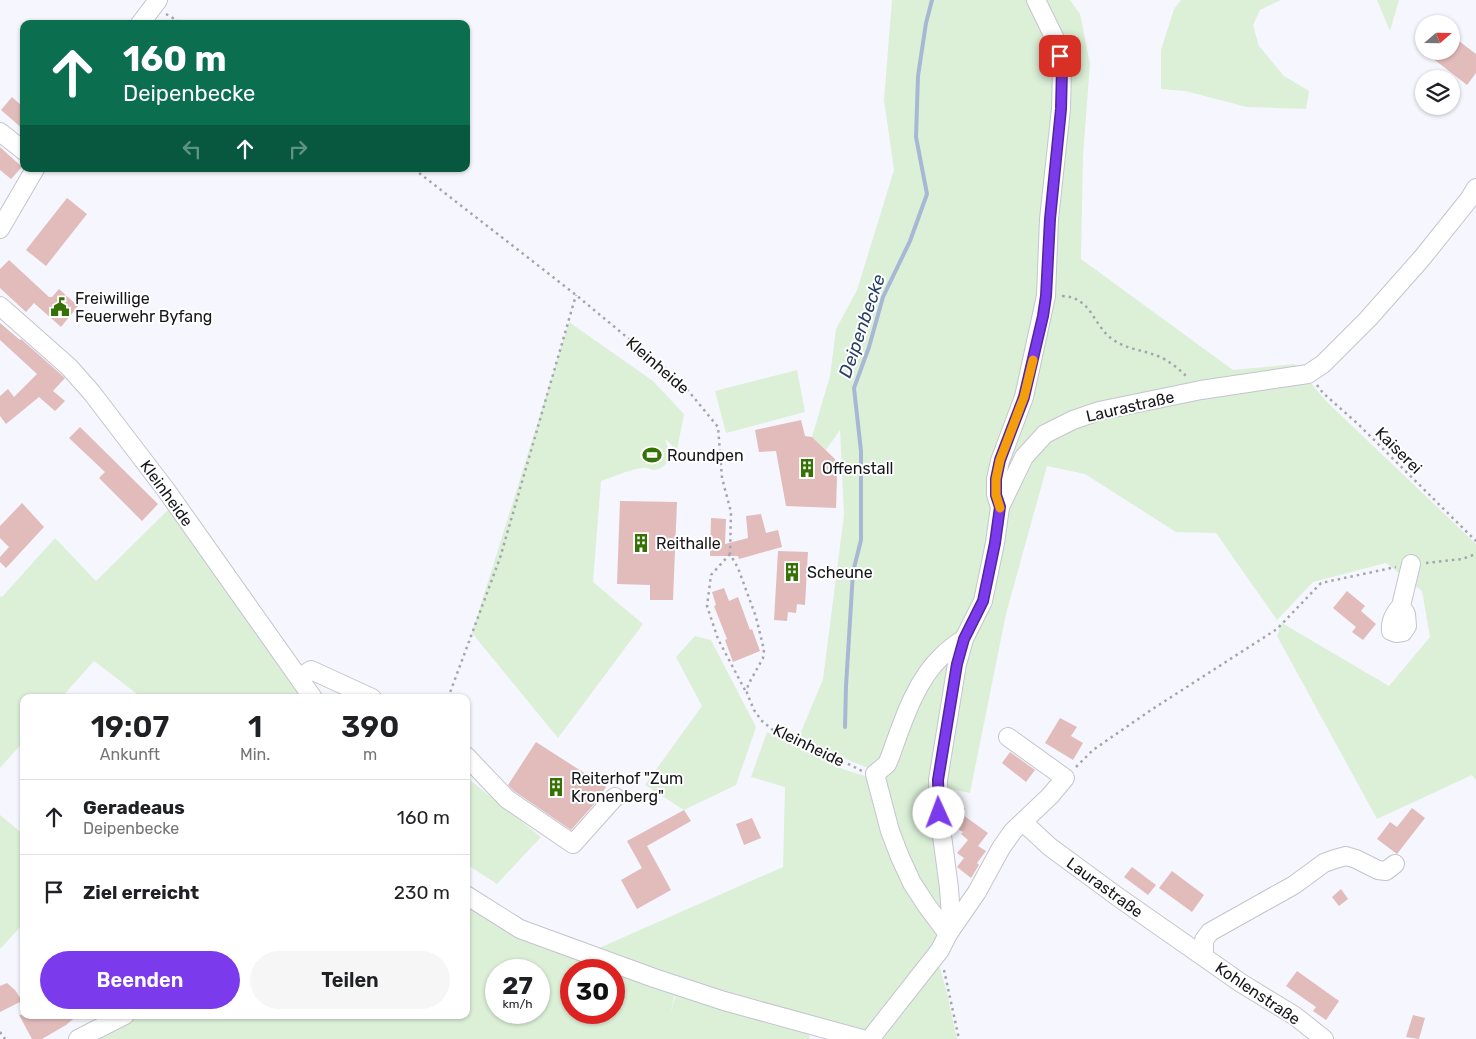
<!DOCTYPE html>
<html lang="de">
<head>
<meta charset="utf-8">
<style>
  body { margin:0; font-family:Rubik,sans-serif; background:#f6f6f6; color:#202124; height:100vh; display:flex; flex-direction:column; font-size:19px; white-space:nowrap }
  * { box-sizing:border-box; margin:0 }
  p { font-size:16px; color:#757577 }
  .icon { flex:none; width:28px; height:28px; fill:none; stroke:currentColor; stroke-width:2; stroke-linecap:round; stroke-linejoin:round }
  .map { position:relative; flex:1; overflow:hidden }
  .panel { position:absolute; left:20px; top:694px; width:450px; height:325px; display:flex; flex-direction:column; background:#fff; border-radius:10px; box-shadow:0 1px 4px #0004 }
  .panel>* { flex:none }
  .banner { position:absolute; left:20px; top:20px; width:450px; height:152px; border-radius:10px; box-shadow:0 1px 4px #0004; background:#0b6e4f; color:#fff; overflow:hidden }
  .needle { width:32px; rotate:70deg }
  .tools { position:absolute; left:1415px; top:15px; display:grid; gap:10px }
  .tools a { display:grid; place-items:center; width:45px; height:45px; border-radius:50%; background:#fff; box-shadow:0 1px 4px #0004; font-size:25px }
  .speed { position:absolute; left:485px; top:959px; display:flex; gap:10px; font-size:25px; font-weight:700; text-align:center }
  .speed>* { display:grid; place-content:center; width:65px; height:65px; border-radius:50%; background:#fff; box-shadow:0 1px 4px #0004; line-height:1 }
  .speed small { font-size:12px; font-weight:400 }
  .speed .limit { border:8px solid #d22; background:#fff; color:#111 }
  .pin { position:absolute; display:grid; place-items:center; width:42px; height:42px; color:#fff; margin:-21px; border-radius:10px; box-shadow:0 2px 8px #0006 }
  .me { position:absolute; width:55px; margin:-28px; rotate:358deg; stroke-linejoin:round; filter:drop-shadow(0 0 4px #0008) }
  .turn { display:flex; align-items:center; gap:18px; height:105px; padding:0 20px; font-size:22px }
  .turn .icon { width:65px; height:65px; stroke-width:2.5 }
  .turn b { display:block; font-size:35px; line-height:42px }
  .lanes { display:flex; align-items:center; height:48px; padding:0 20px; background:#0003; justify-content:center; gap:25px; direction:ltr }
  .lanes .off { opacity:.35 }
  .eta { display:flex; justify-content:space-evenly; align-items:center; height:85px; text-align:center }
  .eta b { font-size:30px; font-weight:600; line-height:35px }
  .cta { display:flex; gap:10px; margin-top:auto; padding:10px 20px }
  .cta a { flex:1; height:58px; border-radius:30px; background:#7c3aed; color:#fff; font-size:20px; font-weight:600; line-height:58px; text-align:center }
  .cta a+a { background:#f6f6f6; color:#202124 }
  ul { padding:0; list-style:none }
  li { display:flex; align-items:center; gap:15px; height:75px; padding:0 20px; border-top:1px solid #e0e0e0 }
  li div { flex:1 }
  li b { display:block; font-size:19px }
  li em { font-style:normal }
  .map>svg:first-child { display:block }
  .green { fill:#dcf0d8; fill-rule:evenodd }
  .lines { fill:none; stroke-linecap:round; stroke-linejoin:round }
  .stream { stroke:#a8b8d4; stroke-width:4 }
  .building { fill:#e2bcbb }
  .minor-casing { stroke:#c4c4ce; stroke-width:20 }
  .path { stroke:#a5a5ac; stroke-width:2.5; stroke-dasharray:2.5 4; stroke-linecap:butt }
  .minor { stroke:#fff; stroke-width:18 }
  .route-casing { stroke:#51269a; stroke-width:12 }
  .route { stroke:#7c3aed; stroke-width:9 }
  .slow { stroke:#f59e0b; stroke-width:9 }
  .labels { text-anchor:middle; stroke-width:4; stroke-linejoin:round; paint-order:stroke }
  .poi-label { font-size:16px; fill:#17171b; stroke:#fff; text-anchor:start }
  .street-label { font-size:16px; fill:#17171b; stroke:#fff }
  .water-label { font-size:18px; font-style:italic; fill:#2a3f67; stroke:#fff }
</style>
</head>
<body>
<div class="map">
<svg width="1476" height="1039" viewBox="0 0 1476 1039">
  <rect width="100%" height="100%" fill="#f6f6fe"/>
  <g class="green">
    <path d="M892,0H1070L1080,14L1090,64L1083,156L1081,259L1233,370L1295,364L1326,401L1476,544V780L1472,775L1377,819L1277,636L1282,623L1389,686L1430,637L1422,591L1386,563L1313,582L1277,620L1216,533L1176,532L1085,474L1047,466L1006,614L970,793L934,786L946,924L917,884L876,768L865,767L798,739L823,679L844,515L840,430L826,450L812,437L830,376L836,329L857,290L894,170L884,100Z"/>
    <path d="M1181,0H1281L1260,10L1253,25L1259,46L1284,76L1309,91L1306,109L1247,107L1185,91L1161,89V50L1174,9Z"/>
    <path d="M1377,0H1399L1390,31Z"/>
    <path d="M569,322L653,381L684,414L677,450L665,439C670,452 672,467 654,470C650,470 647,467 643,468C633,468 611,478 601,481L593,582L643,624L558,738L472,633Z"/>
    <path d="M797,370L805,412L726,433L715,391Z"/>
    <path d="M169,509L303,697H141L94,661L62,697L24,698V741L0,768V596L2,597L55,538L96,581Z"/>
    <path d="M695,636L711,640L756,727L736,785L684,810L645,785L702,706L676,657Z"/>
    <path d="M767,732L843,769L874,779L942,932L887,1010L862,1032L724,993L599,948L783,867L785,787L751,777Z"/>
    <path d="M466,777L541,837L497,884L466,864Z"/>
    <path d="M0,815L24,835V923L0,949Z"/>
    <path d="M466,900L613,970H571V1012H614V970L675,994L670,1015L676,994L804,1030L809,1035L810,1039H89L112,1024L134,1015H466ZM496,970H539V1012H496Z"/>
    <path d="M938,961L947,993L957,1039H882L881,1037Z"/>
  </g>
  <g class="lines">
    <path class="stream" d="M845,727L846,686L853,572L861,540V451L854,388L869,347L883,297L910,241L927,194L916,137L918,76L926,23L932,0"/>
  </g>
  <g class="building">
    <path d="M1451,35L1476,54V73L1467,85L1431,57L1436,51H1451Z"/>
    <path d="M12,97L24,108V130L1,110Z"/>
    <path d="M0,147L22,167L11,179L0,170Z"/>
    <path d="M67,198L87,214L46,266L26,250Z"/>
    <path d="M9,260L49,297H52L59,289L78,306L61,327L34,303L26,312L0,288V269Z"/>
    <path d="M0,323L20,340L21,339L65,378L53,391L65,401L55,411L39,397L6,424L0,416V396L8,389L14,397L37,374L0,340Z"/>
    <path d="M801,420L805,436L812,437L835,459L837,478L836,508L786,506L776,451L759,452L755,430Z"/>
    <path d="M80,427L158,504L142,521L99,478L105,472L69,438Z"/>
    <path d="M620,501L677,502L673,600H650V585L617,584Z"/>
    <path d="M22,503L44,527L6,568L0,562V557L9,547L0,538V526Z"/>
    <path d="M761,514L766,533L778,530L782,547L739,559L738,556H710L711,518L726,519L725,544L748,538L746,516Z"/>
    <path d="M778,551L808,552L805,605L797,604L796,613L788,612L787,621L774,620Z"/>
    <path d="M724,588L729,601L738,597L750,630L752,629L760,651L733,662L725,640L727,639L714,606L716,605L712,592Z"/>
    <path d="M1347,591L1365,606L1361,611L1376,624L1363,640L1352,632L1356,627L1333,608Z"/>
    <path d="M1060,718L1077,727L1071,736L1083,743L1073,760L1045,743Z"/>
    <path d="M536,742L606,787L596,802L571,830L514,791L508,785Z"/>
    <path d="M1010,752L1035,770L1026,782L1002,763Z"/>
    <path d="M954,807L965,808L963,815L988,833L978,846L986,851L977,863L979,865L971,878L957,867L964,858L957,853L968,840L961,834L963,832L952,826L950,817Z"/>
    <path d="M1412,808L1425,818L1397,854L1377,839L1390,822L1397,827Z"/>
    <path d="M684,810L691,821L647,846L671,890L637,909L621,880L642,868L627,841Z"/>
    <path d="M752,818L761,838L744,845L736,824Z"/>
    <path d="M1132,867L1156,885L1148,895L1124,877Z"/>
    <path d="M1172,871L1204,895L1192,912L1159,888Z"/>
    <path d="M1341,889L1348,899L1339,906L1332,897Z"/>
    <path d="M1297,971L1339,1001L1326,1020L1313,1011L1316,1007L1286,986Z"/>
    <path d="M7,983L15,990L22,1001L0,1012V986Z"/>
    <path d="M19,1015H78L66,1025L42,1039H32Z"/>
    <path d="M1413,1015L1425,1018L1419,1039L1406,1037Z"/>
  </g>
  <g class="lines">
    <g class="minor-casing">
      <g id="minor">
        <path d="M140,24L158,0"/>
        <path d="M0,132L24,151"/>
        <path d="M0,229L35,169"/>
        <path d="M0,306L69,367L92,393L166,490L313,698"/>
        <path d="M1000,507L996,495V479L1000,461L1024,397L1046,296L1049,219L1061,109L1062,68L1058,45L1036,0"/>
        <path d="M1401,606C1394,614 1390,621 1391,631L1396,633L1403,632L1407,626L1406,614L1401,606L1411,564"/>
        <path d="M964,639C956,644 948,650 942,656C915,681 902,724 890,757L887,764L875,774L890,831L900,857L912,883L927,906L948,934L977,892L1001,848L1013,831L1050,796L1065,778L1008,737"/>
        <path d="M299,678L311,670L372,698"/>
        <path d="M466,756L507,799L573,844L615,797"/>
        <path d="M1024,823L1050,847L1118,897L1241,983L1295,1016L1324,1039"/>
        <path d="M466,895L520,929L654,978L724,1001L862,1039"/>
        <path d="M1204,957V940L1210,932L1294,885L1324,863L1335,859L1346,856L1356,859L1378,870L1386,871L1395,864"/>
        <path d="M78,1039L125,1015"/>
        <path d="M870,1039L940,950L948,934L951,918L949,888L939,813L938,780L957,664L964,639L983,601L995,543L1000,507L1024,457L1045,434L1073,420L1099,411L1201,390L1308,374L1323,364L1368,319L1422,258L1470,198L1476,188"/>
      </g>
    </g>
    <g class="path">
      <path d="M166,14L183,24"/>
      <path d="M414,169L576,295L681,382L718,427L722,478L731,512L730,554L738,568L756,617L764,650L763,658L748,685L747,693L754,710L762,721L773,730L825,752L862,771"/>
      <path d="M1062,296C1093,297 1093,328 1115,341C1127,349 1142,350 1155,355C1167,359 1178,368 1187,377"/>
      <path d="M1317,385L1323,393L1358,424L1476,541"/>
      <path d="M730,554L711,575L707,606L718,639L746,692"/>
      <path d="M1426,563L1462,559L1476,554"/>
      <path d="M448,698L500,558L576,295"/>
      <path d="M1076,767L1093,750L1151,710L1277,629L1321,583L1396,567"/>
      <path d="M944,970L959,1039"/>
      <path d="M0,1032L5,1039"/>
    </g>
    <use href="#minor" class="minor"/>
  </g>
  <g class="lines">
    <g class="route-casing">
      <path id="route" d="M939,813L938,780L957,664L964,639L983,601L995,543L1000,507L996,495V479L1000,460L1024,397L1043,316L1046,296L1050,219L1061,109L1062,68L1060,56"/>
    </g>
    <use href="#route" class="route"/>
    <path class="slow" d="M1000,508L996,495V479L1000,460L1024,397L1033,360"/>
  </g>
  <defs>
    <g id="civic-bare" transform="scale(1.5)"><path d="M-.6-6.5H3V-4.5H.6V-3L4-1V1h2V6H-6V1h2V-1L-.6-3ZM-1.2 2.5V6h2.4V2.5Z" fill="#357104" stroke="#fff" stroke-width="2.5" paint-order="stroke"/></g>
    <g id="stadium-bare" transform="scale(1.5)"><path d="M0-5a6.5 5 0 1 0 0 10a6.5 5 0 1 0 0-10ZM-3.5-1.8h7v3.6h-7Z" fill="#357104" stroke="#fff" stroke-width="2.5" paint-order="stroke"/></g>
    <g id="building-bare" transform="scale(1.5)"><path d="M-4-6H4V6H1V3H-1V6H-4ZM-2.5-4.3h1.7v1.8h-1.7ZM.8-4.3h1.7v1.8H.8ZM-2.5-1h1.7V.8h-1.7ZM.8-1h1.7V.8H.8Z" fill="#357104" stroke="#fff" stroke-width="2.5" paint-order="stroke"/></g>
  </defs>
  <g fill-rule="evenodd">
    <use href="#civic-bare" x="60" y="307"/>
    <use href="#stadium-bare" x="652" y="455"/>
    <use href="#building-bare" x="807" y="468"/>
    <use href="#building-bare" x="641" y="543"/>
    <use href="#building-bare" x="792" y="572"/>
    <use href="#building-bare" x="556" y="787"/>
  </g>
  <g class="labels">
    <g class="poi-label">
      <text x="75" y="304">Freiwillige<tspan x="75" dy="18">Feuerwehr Byfang</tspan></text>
      <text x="667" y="461">Roundpen</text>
      <text x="822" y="474">Offenstall</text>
      <text x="656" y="549">Reithalle</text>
      <text x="807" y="578">Scheune</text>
      <text x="571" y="784">Reiterhof "Zum<tspan x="571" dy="18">Kronenberg"</tspan></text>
    </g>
    <g class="street-label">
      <text transform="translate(658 365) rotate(41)" y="6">Kleinheide</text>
      <text transform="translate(1130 406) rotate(-13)" y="6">Laurastraße</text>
      <text transform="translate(1399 450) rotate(45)" y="6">Kaiserei</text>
      <text transform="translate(167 493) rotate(54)" y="6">Kleinheide</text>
      <text transform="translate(809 745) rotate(26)" y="6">Kleinheide</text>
      <text transform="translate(1105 887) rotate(36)" y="6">Laurastraße</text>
      <text transform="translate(1258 993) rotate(34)" y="6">Kohlenstraße</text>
    </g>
    <g class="water-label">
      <text transform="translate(862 326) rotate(-71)" y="6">Deipenbecke</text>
    </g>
  </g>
</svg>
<div class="tools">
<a><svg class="needle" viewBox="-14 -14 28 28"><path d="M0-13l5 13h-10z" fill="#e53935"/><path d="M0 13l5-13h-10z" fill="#757577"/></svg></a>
<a><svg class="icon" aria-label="layers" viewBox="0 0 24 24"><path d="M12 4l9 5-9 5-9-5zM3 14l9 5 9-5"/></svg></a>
</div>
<div class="speed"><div>27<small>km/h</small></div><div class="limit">30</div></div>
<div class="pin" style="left:1060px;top:56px;background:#d93025"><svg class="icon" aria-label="arrive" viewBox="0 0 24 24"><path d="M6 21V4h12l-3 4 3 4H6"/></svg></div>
<svg class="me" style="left:939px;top:813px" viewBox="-20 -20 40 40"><circle r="19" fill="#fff"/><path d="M0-13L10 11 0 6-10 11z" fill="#7c3aed"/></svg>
<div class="banner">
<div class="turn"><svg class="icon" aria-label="ahead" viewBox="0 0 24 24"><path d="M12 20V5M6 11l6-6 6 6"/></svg><div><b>160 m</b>Deipenbecke</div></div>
<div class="lanes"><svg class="icon off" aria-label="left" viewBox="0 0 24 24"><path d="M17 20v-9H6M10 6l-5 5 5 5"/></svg><svg class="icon" aria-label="ahead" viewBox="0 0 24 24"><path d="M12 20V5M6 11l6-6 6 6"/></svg><svg class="icon off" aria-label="right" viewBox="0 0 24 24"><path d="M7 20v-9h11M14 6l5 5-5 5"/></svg></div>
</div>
<section class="panel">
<div class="eta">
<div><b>19:07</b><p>Ankunft</p></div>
<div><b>1</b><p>Min.</p></div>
<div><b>390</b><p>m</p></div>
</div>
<ul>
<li><svg class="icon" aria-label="ahead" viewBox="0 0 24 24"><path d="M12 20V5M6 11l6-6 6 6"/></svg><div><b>Geradeaus</b><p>Deipenbecke</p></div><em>160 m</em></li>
<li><svg class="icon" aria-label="arrive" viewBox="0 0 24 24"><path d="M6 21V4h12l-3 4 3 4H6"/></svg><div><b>Ziel erreicht</b></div><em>230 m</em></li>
</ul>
<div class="cta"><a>Beenden</a><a>Teilen</a></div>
</section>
</div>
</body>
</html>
